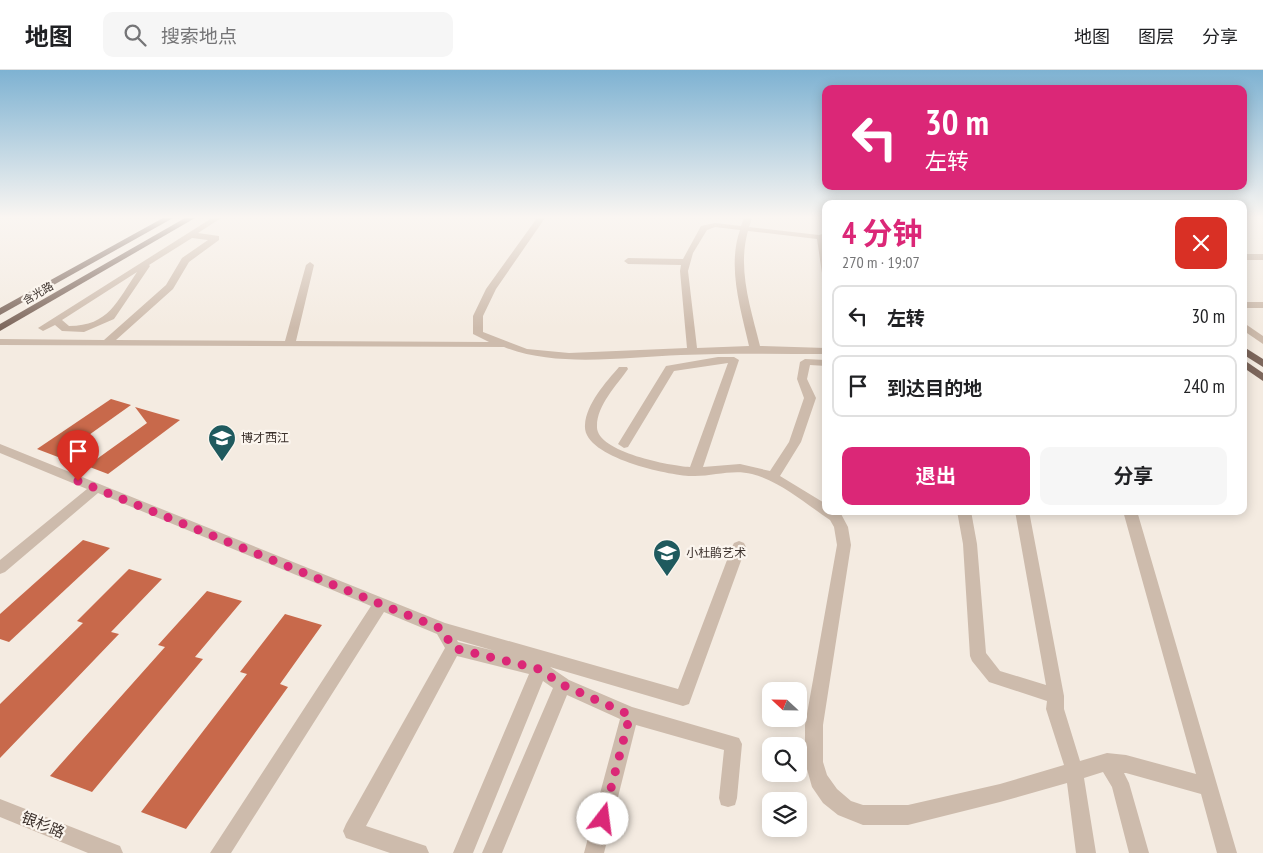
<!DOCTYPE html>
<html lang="zh">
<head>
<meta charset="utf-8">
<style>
  body { margin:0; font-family:"PT Sans Narrow","Noto Sans SC",sans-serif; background:#f6f6f6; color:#202124; height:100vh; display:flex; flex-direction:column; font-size:19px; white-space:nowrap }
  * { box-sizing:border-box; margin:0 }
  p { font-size:16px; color:#757577 }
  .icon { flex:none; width:28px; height:28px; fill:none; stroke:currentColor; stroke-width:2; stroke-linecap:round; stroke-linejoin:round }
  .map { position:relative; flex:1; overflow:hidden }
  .panel { position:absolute; left:822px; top:130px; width:425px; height:315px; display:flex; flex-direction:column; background:#fff; border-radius:10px; box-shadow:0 2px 12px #0003 }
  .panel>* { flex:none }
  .hud { position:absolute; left:822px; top:15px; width:425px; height:105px; border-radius:10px; box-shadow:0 2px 12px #0003; background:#db2777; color:#fff; overflow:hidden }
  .needle { width:32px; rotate:292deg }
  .controls { position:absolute; left:762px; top:612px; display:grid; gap:10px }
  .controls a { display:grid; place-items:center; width:45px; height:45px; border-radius:10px; background:#fff; box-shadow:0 2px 12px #0003; font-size:25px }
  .pin { position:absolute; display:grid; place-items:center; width:42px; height:42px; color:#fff; margin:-51px -21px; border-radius:50% 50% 50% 0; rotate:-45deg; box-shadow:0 0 5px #0007 }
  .pin .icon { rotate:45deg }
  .me { position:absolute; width:55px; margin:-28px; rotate:15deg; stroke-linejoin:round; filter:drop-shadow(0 0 4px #0008) }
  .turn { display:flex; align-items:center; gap:18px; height:105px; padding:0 20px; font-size:22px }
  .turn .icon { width:65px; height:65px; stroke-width:2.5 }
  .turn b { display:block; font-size:35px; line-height:42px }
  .round { display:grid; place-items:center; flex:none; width:52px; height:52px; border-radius:10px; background:#f6f6f6 }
  .summary { display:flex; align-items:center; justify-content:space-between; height:85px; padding:0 20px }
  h1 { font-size:30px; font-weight:700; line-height:38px; color:#db2777 }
  .cta { display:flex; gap:10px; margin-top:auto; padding:10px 20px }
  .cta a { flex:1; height:58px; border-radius:10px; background:#db2777; color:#fff; font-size:20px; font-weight:700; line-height:58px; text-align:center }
  .cta a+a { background:#f6f6f6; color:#202124 }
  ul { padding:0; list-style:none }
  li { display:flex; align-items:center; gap:15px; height:62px; margin:0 10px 8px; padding:0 10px; border:2px solid #e0e0e0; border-radius:10px }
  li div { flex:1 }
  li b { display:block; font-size:19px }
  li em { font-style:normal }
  header { display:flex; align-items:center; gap:30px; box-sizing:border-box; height:70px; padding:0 25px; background:#fff; border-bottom:1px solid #e0e0e0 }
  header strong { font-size:24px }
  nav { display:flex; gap:28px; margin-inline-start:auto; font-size:18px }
  .search { width:350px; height:45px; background:#f6f6f6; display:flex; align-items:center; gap:12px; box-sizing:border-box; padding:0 18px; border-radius:10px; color:#757577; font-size:19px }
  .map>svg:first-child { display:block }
  .building { fill:#c8694b }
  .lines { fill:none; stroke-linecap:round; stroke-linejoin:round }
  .minor { fill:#cdbbac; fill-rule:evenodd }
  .major { fill:#7d675c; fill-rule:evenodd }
  .route { stroke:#db2777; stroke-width:9; stroke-dasharray:0 16.2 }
  .labels { text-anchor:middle; stroke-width:4.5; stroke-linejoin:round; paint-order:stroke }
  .far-street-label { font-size:11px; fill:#3b302b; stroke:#fbf5ee }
  .poi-label { font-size:12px; fill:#3b302b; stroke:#fbf5ee; text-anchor:start }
  .near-street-label { font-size:15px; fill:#3b302b; stroke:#fbf5ee }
</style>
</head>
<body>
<header>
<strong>地图</strong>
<div class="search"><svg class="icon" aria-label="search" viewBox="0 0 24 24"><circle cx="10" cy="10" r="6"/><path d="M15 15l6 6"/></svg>搜索地点</div>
<nav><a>地图</a><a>图层</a><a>分享</a></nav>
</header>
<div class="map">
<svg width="1263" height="783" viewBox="0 0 1263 783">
  <rect width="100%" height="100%" fill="#f4ebe1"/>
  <g class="building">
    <path d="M111,329L131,335L58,387L37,379Z"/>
    <path d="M135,337L180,350L108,404L87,396L147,353Z"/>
    <path d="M83,470L110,478L9,572L0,569V544Z"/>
    <path d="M129,499L162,509L111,562L119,564L0,688V634L83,553L77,551Z"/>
    <path d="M207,521L242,531L195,587L203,589L92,722L50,706L165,577L158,575Z"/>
    <path d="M285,544L322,555L280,614L288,617L186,759L141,742L247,604L240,602Z"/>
  </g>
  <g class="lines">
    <g class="minor">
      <path d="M212,148H221L198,163L219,166V170L189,192L173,219L116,270L285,271L306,195L310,192L314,195L296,271L489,272L473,264V246L486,219L537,148H545L496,219L483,246V262L527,279L569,283L687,278L680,201L681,195L628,194L624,191L628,188L683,189L701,156L715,153L741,156L744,148H752L749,157L819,165L826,163V206L822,203L817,169L748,161C737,199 751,239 760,276L826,278V284C778,284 730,283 681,285C625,287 557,298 504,277L0,275V269L104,270L166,215L182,188L208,170L192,168L149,195L150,196L114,249L84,262L62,261L55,255L43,261L38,258ZM715,157L740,160C727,197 741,240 749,276L697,278L688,201L693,183L707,160ZM137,202C117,231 109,256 69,256L62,250Z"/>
      <rect x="1244" y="184" width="19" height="6"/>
      <rect x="1244" y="232" width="19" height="6"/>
      <path d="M1244,253L1263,266V274L1244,261Z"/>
      <path d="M718,287H734L739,290L703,397L740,394L770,401L789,372L804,328L797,309L800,292L805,289L826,290V296L810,295L807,309L816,328L801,372L780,406L826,434V441L840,442L848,457L851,475L823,655V692L827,705L837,719L851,731L863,735H908L1000,714L1064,695L1046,639L1047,631L989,612L972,591L970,586L963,474L957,441H971L977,474L986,583L1000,601L1046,615L1015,441H1029L1064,626V639L1080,691L1107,683L1126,685L1196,704L1123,441H1137L1237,783H1217L1201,724L1126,703H1124L1129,713L1149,783H1129L1112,717L1103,702L1084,708L1096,783H1076L1067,713L1000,732L908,755H863L838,745L823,733L812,717L805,692V655L837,475L834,457L830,450C806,434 780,411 752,404C731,399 712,407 691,406C668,405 582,387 585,355C586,334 606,312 619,297H627L628,299C617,315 597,335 597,356C595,382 671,396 690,397L728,293L674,301L628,377L624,378L618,374L666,296Z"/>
      <path d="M0,374L445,553L678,619L732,477L734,473L739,471L744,473L746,477L689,634L683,636L550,597L569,610L632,637L739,668L742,674L737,728L735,735L728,737L721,735L719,728L724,680L636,655L604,783H584L620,649L567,625L502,783H482L553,618L543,611L473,783H453L529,604L457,586L366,756L426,776L429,783H390L346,768L343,761L346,754L445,578L437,564L384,542L231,783H210L371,536L98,423L5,502L0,504V490L87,419L0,383ZM457,570L495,581L458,572Z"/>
      <path d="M0,729L120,776L123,783H88L0,747Z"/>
    </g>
    <g class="major">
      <path d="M163,148H173L0,245V238Z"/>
      <path d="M185,148H195L0,261V254Z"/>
      <path d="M1244,277L1263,289V297L1244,285Z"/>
      <path d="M1244,290L1263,303V311L1244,298Z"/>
    </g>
  </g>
  <linearGradient id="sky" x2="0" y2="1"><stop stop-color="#7eb2d2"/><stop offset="0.57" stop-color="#faf6f2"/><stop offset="1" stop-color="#faf6f2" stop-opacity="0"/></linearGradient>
  <rect width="1263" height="258" fill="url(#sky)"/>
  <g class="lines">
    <path class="route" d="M78,411L442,559L453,578L539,599L563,615L630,645L603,749"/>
  </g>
  <defs>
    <g id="school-pin" transform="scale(1.4375)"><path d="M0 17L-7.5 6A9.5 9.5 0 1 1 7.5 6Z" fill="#1f5a5e" stroke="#fbf5ee"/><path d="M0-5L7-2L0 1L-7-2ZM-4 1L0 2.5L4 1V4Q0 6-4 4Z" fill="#fff"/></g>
  </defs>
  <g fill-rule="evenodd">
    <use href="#school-pin" x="222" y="368"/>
    <use href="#school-pin" x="667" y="483"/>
  </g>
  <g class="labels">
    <g class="far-street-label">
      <text transform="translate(38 223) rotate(-30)" y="4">含光路</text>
    </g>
    <g class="poi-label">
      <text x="241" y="372">博才西江</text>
      <text x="686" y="487">小杜鹃艺术</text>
    </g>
    <g class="near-street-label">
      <text transform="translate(43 755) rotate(22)" y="5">银杉路</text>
    </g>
  </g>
</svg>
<div class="controls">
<a><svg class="needle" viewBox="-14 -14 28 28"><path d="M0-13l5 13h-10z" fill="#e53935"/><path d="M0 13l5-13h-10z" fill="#757577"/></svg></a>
<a><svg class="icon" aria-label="search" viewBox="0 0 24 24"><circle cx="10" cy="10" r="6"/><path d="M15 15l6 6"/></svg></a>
<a><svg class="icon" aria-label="layers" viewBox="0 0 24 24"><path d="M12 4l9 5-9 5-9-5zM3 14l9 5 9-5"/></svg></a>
</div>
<div class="pin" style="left:78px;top:411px;background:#d93025"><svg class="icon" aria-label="arrive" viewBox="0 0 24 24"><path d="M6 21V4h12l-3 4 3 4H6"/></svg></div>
<svg class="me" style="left:603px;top:749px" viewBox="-20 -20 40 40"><circle r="19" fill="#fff"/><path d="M0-13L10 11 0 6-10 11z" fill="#db2777"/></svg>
<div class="hud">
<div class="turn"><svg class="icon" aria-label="left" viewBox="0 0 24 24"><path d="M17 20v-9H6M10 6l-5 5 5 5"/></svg><div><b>30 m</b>左转</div></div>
</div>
<section class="panel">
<div class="summary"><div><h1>4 分钟</h1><p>270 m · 19:07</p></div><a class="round" style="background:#d93025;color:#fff"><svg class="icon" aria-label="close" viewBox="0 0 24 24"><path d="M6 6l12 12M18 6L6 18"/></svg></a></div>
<ul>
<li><svg class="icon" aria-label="left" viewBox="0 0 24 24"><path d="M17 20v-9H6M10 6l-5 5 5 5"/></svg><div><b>左转</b></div><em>30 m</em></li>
<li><svg class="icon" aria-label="arrive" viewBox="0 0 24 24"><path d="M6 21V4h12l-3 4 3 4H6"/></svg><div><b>到达目的地</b></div><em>240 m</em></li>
</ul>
<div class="cta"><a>退出</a><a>分享</a></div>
</section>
</div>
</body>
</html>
